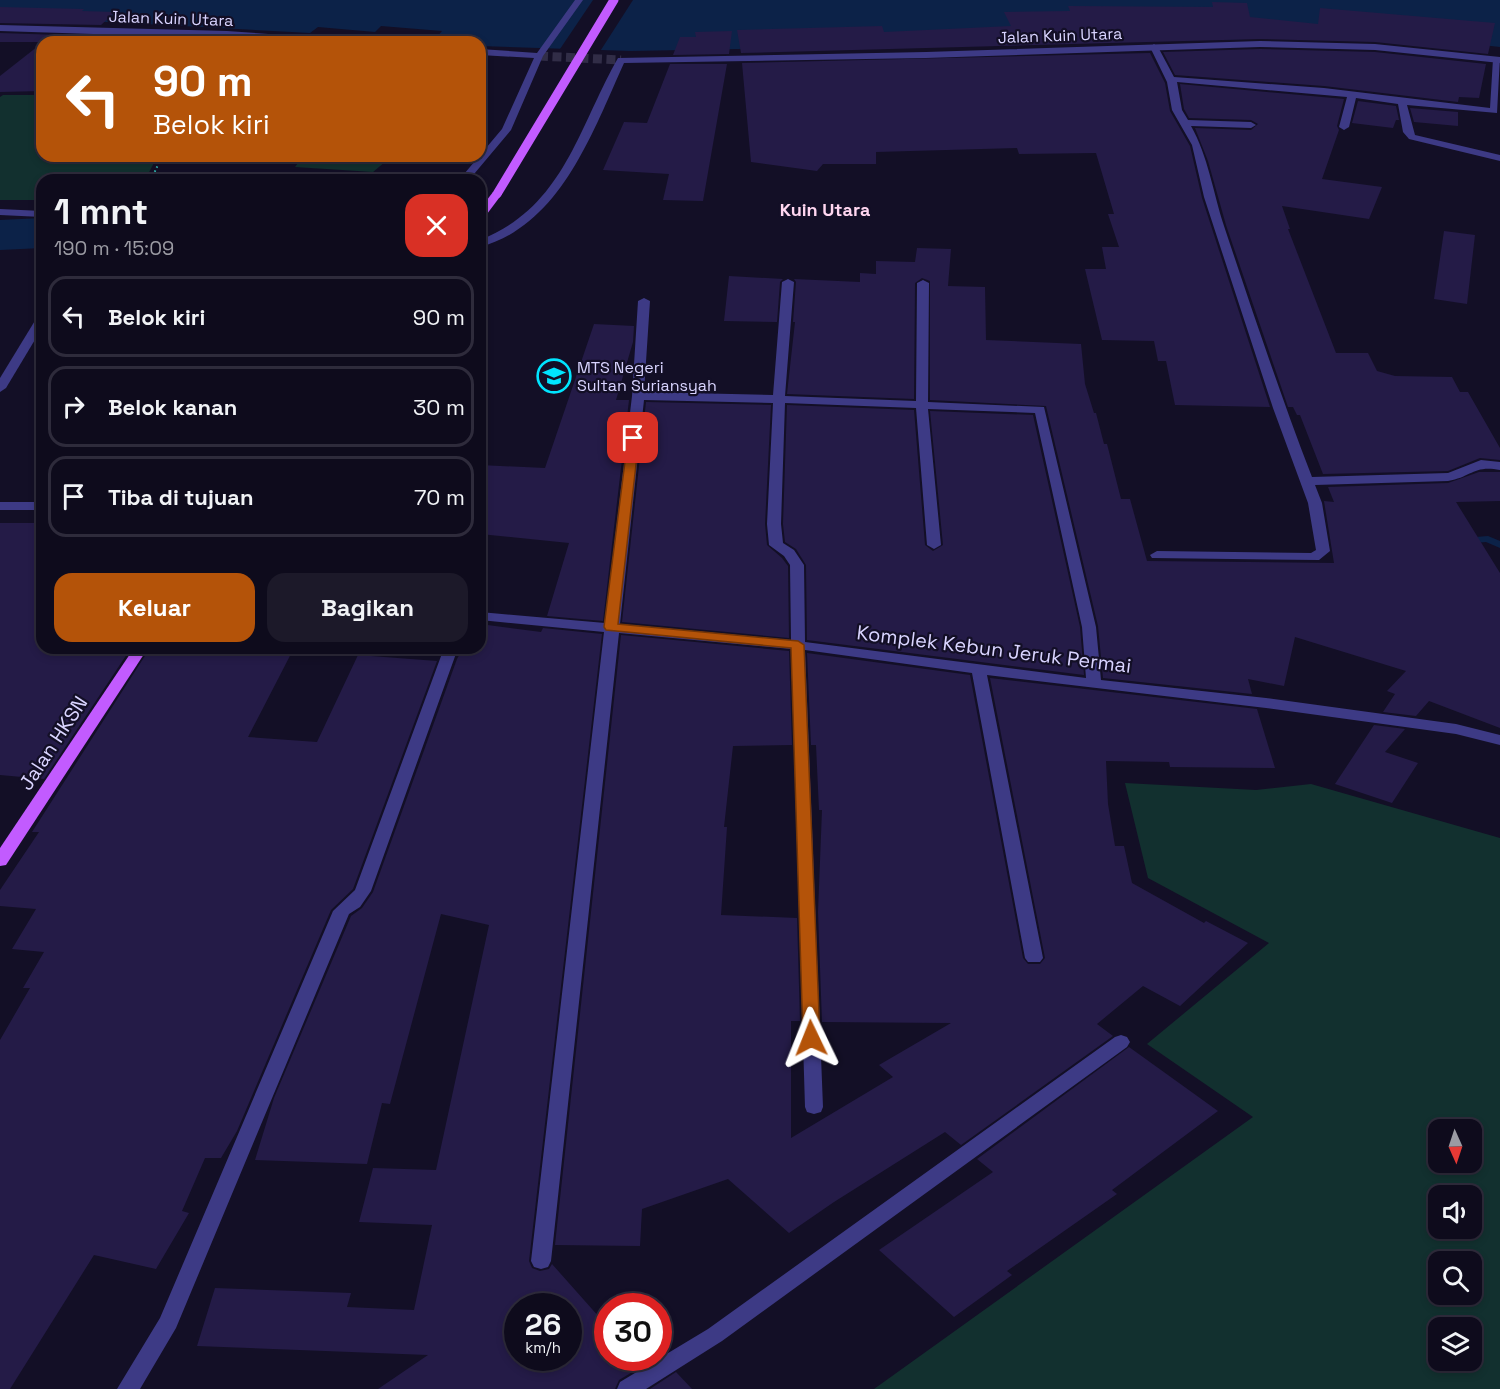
<!DOCTYPE html>
<html lang="id">
<head>
<meta charset="utf-8">
<style>
  body { margin:0; font-family:"Space Grotesk",sans-serif; background:#1c1929; color:#f1f3f6; height:100vh; display:flex; flex-direction:column; font-size:22px; white-space:nowrap }
  * { box-sizing:border-box; margin:0 }
  p { font-size:20px; color:#9b9ba3 }
  .icon { flex:none; width:33px; height:33px; fill:none; stroke:currentColor; stroke-width:2; stroke-linecap:round; stroke-linejoin:round }
  .map { position:relative; flex:1; overflow:hidden }
  .side { position:absolute; left:36px; top:174px; width:450px; height:480px; display:flex; flex-direction:column; background:#0e0b1c; border-radius:18px; box-shadow:0 3px 9px #0003,0 0 0 2px #2e2b3b }
  .side>* { flex:none }
  .top-card { position:absolute; left:36px; top:36px; width:450px; height:126px; border-radius:18px; box-shadow:0 3px 9px #0003,0 0 0 2px #2e2b3b; background:#b45309; color:#fff; overflow:hidden }
  .needle { width:39px; rotate:177deg }
  .buttons { position:absolute; left:1428px; top:1119px; display:grid; gap:12px }
  .buttons a { display:grid; place-items:center; width:54px; height:54px; border-radius:12px; background:#0e0b1c; box-shadow:0 3px 9px #0003,0 0 0 2px #2e2b3b; font-size:30px }
  .speed { position:absolute; left:504px; top:1293px; display:flex; gap:12px; font-size:30px; font-weight:700; text-align:center }
  .speed>* { display:grid; place-content:center; width:78px; height:78px; border-radius:50%; background:#0e0b1c; box-shadow:0 3px 9px #0003,0 0 0 2px #2e2b3b; line-height:1 }
  .speed small { font-size:15px; font-weight:400 }
  .speed .limit { border:9px solid #d22; background:#fff; color:#111 }
  .pin { position:absolute; display:grid; place-items:center; width:51px; height:51px; color:#fff; margin:-26px; border-radius:12px; box-shadow:0 3px 9px #0006 }
  .me { position:absolute; width:66px; margin:-33px; rotate:358deg; stroke-linejoin:round; filter:drop-shadow(0 0 4px #0008) }
  .turn { display:flex; align-items:center; gap:21px; height:126px; padding:0 18px; font-size:27px }
  .turn .icon { width:78px; height:78px; stroke-width:2.5 }
  .turn b { display:block; font-size:42px; line-height:51px }
  .round { display:grid; place-items:center; flex:none; width:63px; height:63px; border-radius:18px; background:#1c1929 }
  .headline { display:flex; align-items:center; justify-content:space-between; height:102px; padding:0 18px }
  h1 { font-size:36px; font-weight:700; line-height:45px }
  .cta { display:flex; gap:12px; margin-top:auto; padding:12px 18px }
  .cta a { flex:1; height:69px; border-radius:18px; background:#b45309; color:#fff; font-size:24px; font-weight:700; line-height:69px; text-align:center }
  .cta a+a { background:#1c1929; color:#f1f3f6 }
  ul { padding:0; list-style:none }
  li { display:flex; align-items:center; gap:18px; height:81px; margin:0 12px 9px; padding:0 6px; border:3px solid #2e2b3b; border-radius:18px }
  li div { flex:1 }
  li b { display:block; font-size:22px }
  li em { font-style:normal }
  .map>svg:first-child { display:block }
  .green { fill:#12302f; fill-rule:evenodd }
  .water { fill:#0c2248 }
  .pier { fill:#130f26 }
  .lines { fill:none; stroke-linecap:round; stroke-linejoin:round }
  .stream { fill:#0c2248; fill-rule:evenodd }
  .river { fill:#0c2248; fill-rule:evenodd }
  .building { fill:#241b47; fill-rule:evenodd }
  .tertiary-tunnel { stroke:#312d47; stroke-width:9; stroke-dasharray:9 4.5; stroke-linecap:butt }
  .path { stroke:#2fb8b0; stroke-width:2; stroke-dasharray:1.5 3; stroke-linecap:butt }
  .minor { fill:#3d3a85; fill-rule:evenodd }
  .tertiary { fill:#3d3a85; fill-rule:evenodd }
  .primary { fill:#c25bff; fill-rule:evenodd }
  .primary-bridge { stroke:#c25bff; stroke-width:9 }
  .route { fill:#b45309; stroke:#753606; stroke-width:1.5 }
  .labels { text-anchor:middle; stroke-width:4.5; stroke-linejoin:round; paint-order:stroke }
  .far-street-label { font-size:16px; fill:#d9d4ff; stroke:#130f26 }
  .far-poi-label { font-size:16px; fill:#d9d4ff; stroke:#130f26; text-anchor:start }
  .far-quarter-label { font-size:18px; font-weight:bold; fill:#ffd6f0; stroke:#130f26 }
  .street-label { font-size:20px; fill:#d9d4ff; stroke:#130f26 }
</style>
</head>
<body>
<div class="map">
<svg width="1500" height="1389" viewBox="0 0 1500 1389">
  <rect width="100%" height="100%" fill="#130f26"/>
  <g class="green">
    <path d="M3,95H42V156H257L251,161L156,159L145,180H42V200H0V97Z"/>
    <path d="M268,156H392L373,172L295,167L302,158Z"/>
    <path d="M1125,783L1256,790L1311,784L1500,838V1389H874L1253,1117L1147,1044L1269,943L1148,878ZM1438,1130H1472V1162H1438ZM1438,1196H1472V1228H1438ZM1438,1262H1472V1294H1438ZM1438,1328H1472V1360H1438Z"/>
  </g>
  <path class="water" d="M0,0H1500V47L1401,36L631,51L480,46V42H473L474,40L437,37L442,31L381,26L375,32L318,27L310,33L109,22L0,21Z"/>
  <path class="pier" d="M593,0H633L599,53L558,52Z"/>
  <g class="lines">
    <path class="stream" d="M1488,536L1500,541V548L1486,542L1464,544L1459,541L1464,538Z"/>
    <path class="river" d="M42,218V248L0,250V220Z"/>
  </g>
  <g class="building">
    <path d="M1212,2L1247,3L1250,17L1318,24L1320,8L1495,23L1488,54L1375,42L1260,39L741,53L737,30L882,26L884,32L1011,26L1004,12L1070,11L1068,6L1213,7Z"/>
    <path d="M0,7L84,9L82,11L115,12L101,25L0,23Z"/>
    <path d="M732,31L729,54L673,55L680,37H696L695,32Z"/>
    <path d="M0,33L90,36L84,42H0Z"/>
    <path d="M42,43V91L0,92V76Z"/>
    <path d="M1260,49L1375,52L1486,64L1479,98L1459,97L1458,102L1324,86L1175,75L1163,52Z"/>
    <path d="M1150,53L1165,83L1170,111L1190,146L1202,198L1270,407L1175,405L1166,361H1158L1154,341L1102,340L1085,269H1106L1102,247H1119L1108,214H1114L1096,153L1019,154L1017,148L876,152V164H823L817,171L751,162L742,63Z"/>
    <path d="M670,64H727L703,201L663,200L669,174L603,170L624,122L647,123Z"/>
    <path d="M1180,84L1344,99L1337,126L1339,130L1322,179L1382,187L1369,219L1282,206L1290,229H1288L1336,353H1368L1377,371L1395,376L1452,377L1460,392H1468L1500,448V460L1480,458L1448,471L1323,474L1300,415H1297L1293,407H1288L1226,225L1208,161L1195,128L1251,130L1258,124L1251,120L1189,118L1184,109Z"/>
    <path d="M1358,101L1396,106L1399,120H1396L1393,128L1352,123Z"/>
    <path d="M1410,108L1458,112V126L1414,122Z"/>
    <path d="M1444,231L1475,235L1467,304L1434,299Z"/>
    <path d="M917,248L951,249L948,286L985,287L986,340L1081,344L1085,384L1094,413H1096L1104,444H1107L1121,499H1130L1147,561L1334,563L1324,501L1334,502L1328,487L1448,483L1479,472H1500V501L1456,502L1500,573V728L1429,701L1416,716L1383,712L1395,694L1387,691L1406,671L1295,637L1284,686L1248,679L1252,694L1103,678L1098,626L1046,406L930,400V281L922,278L915,283L914,399L787,394L795,322H793L796,282L794,279L860,282V273L876,274V261L915,262Z"/>
    <path d="M729,276L783,279L780,282L777,322L724,321Z"/>
    <path d="M594,324L634,326L633,342L616,400H629L603,621L547,616L569,543L480,534V465L545,468Z"/>
    <path d="M646,402L771,405L765,524L767,545L782,558L788,566L789,638L622,622Z"/>
    <path d="M787,405L914,410L925,545L933,551L943,545L930,411L1033,415L1080,627L1084,675L807,640L806,565L796,549L785,542L783,524Z"/>
    <path d="M0,523H42V648H131L44,779L0,775Z"/>
    <path d="M480,624L541,632L543,628L602,634L529,1261L532,1268L540,1271L549,1269L552,1264L608,1327V1358H656L619,1380L615,1389H378L428,1355L197,1346L215,1288L351,1293L347,1307L414,1310L432,1225L359,1222L373,1168L436,1170L489,925L441,914L390,1104L382,1103L367,1164L255,1160L274,1098L351,916L362,908L373,892L457,659L463,648H480ZM518,1306H568V1358H518Z"/>
    <path d="M621,635L789,651L792,745L733,746L724,827H727L721,915L797,918L800,1021H791V1138L893,1077L879,1065L951,1023L822,1022L818,912L822,810H819L816,745H811L807,653L970,675L1023,958L1028,964H1040L1045,958L990,678L1257,709L1275,768L1170,767L1169,762L1106,761L1108,804L1115,846H1124L1132,883L1204,923L1206,921L1248,943L1180,1006L1143,986L1097,1024L1113,1036L961,1145L945,1132L834,1202L789,1233L728,1179L642,1209L640,1246L555,1245Z"/>
    <path d="M150,648H294L248,737L317,742L358,655L437,661L353,889L331,910L237,1131L221,1158H205L182,1211L189,1213L156,1269L94,1255L10,1389H0V1040L30,988H23L44,952L12,949L36,909L0,906V890L39,832H32Z"/>
    <path d="M1374,725L1405,729L1385,752L1418,763L1392,803L1335,784Z"/>
    <path d="M1129,1047L1218,1111L1112,1190L1117,1194L1007,1271L1012,1275L954,1317L879,1250L993,1172L977,1159Z"/>
    <path d="M676,1372L692,1389H650Z"/>
  </g>
  <g class="lines">
    <path class="tertiary-tunnel" d="M539,56L621,60"/>
    <path class="path" d="M151,180L162,156"/>
    <g class="minor">
      <path d="M1154,44L1158,47L1174,77L1324,88L1490,108L1493,59L1500,57L1497,113L1407,105L1415,135L1500,155V161L1409,139L1403,132L1398,104L1356,98L1349,127L1344,130L1339,127L1347,97L1177,82L1182,110L1188,120L1251,122L1256,125L1251,128L1191,126C1208,156 1213,192 1224,226C1252,310 1280,394 1312,477L1448,473L1481,460L1500,462V470C1473,465 1472,477 1448,481L1315,485L1322,503L1330,551L1319,560L1152,558L1150,555L1157,551L1311,553L1316,550L1308,503L1273,408L1204,197L1192,145L1172,110L1167,82L1150,47Z"/>
      <path d="M0,209L42,211V217L0,215Z"/>
      <path d="M788,279L794,282L785,396L916,401L917,283L923,280L929,283L928,402L1044,407L1096,627L1101,680L1266,698L1456,724L1500,735V745L1456,734L1266,708L987,675L1043,958L1040,962H1028L1025,958L972,673L805,650L823,1107L821,1112L814,1114L807,1112L805,1107L791,649L619,633L551,1261L548,1267L541,1269L534,1267L531,1261L604,632L480,620V612L605,623L632,396L638,301L644,298L650,301L644,392L773,395L782,282ZM644,400L773,403L767,524L769,545L784,556L790,565L791,640L620,624ZM785,403L916,408L927,545L934,549L941,545L928,409L1035,413L1082,627L1086,678L805,642L804,565L794,550L783,543L781,524Z"/>
      <path d="M42,316V328L6,388L0,392V378L36,319Z"/>
      <rect x="0" y="502" width="42" height="8"/>
      <path d="M444,648H458L371,891L360,907L349,914L176,1328L140,1389H117L160,1318L333,911L355,890Z"/>
      <path d="M1121,1035L1127,1037L1130,1042L1127,1047L722,1341L646,1389H617L620,1382L708,1329L1115,1037Z"/>
    </g>
    <g class="tertiary">
      <path d="M575,0H583L543,56L511,130L469,180H459L502,129L534,58L480,55V49L537,53Z"/>
      <path d="M0,25L227,31L340,39L344,42L0,31Z"/>
      <path d="M1260,41L1375,44L1500,57V63L1375,50L1260,47L926,58L624,63C593,131 561,225 480,247V240C564,207 578,128 618,58L926,52Z"/>
    </g>
    <g class="primary">
      <path d="M493,192L502,194L484,218L480,219V209Z"/>
      <path d="M134,648H148L6,865L0,866V848Z"/>
    </g>
    <path class="primary-bridge" d="M497,194L614,0"/>
  </g>
  <path class="route" d="M633,435L639,438L618,624L798,641L804,645L820,1038L817,1042H805L803,1038L791,648L606,630L604,627L628,438Z"/>
  <defs>
    <g id="school-ring" transform="scale(1.725)"><circle r="9.5" fill="#130f26" stroke="#00e5ff" stroke-width="1.5"/><path d="M0-5L7-2L0 1L-7-2ZM-4 1L0 2.5L4 1V4Q0 6-4 4Z" fill="#00e5ff"/></g>
  </defs>
  <g fill-rule="evenodd">
    <use href="#school-ring" x="554" y="376"/>
  </g>
  <g class="labels">
    <g class="far-street-label">
      <text transform="translate(171 18) rotate(2)" y="6">Jalan Kuin Utara</text>
      <text transform="translate(1060 35) rotate(-2)" y="6">Jalan Kuin Utara</text>
    </g>
    <g class="far-poi-label">
      <text x="577" y="373">MTS Negeri<tspan x="577" dy="18">Sultan Suriansyah</tspan></text>
    </g>
    <g class="far-quarter-label">
      <text x="825" y="216">Kuin Utara</text>
    </g>
    <g class="street-label">
      <text transform="translate(994 649) rotate(7)" y="7">Komplek Kebun Jeruk Permai</text>
      <text transform="translate(53 743) rotate(-57)" y="7">Jalan HKSN</text>
    </g>
  </g>
</svg>
<div class="buttons">
<a><svg class="needle" viewBox="-14 -14 28 28"><path d="M0-13l5 13h-10z" fill="#e53935"/><path d="M0 13l5-13h-10z" fill="#9b9ba3"/></svg></a>
<a><svg class="icon" aria-label="sound" viewBox="0 0 24 24"><path d="M4 9h4l5-4v14l-5-4H4zM17 9q2 3 0 6"/></svg></a>
<a><svg class="icon" aria-label="search" viewBox="0 0 24 24"><circle cx="10" cy="10" r="6"/><path d="M15 15l6 6"/></svg></a>
<a><svg class="icon" aria-label="layers" viewBox="0 0 24 24"><path d="M12 4l9 5-9 5-9-5zM3 14l9 5 9-5"/></svg></a>
</div>
<div class="speed"><div>26<small>km/h</small></div><div class="limit">30</div></div>
<div class="pin" style="left:633px;top:438px;background:#d93025"><svg class="icon" aria-label="arrive" viewBox="0 0 24 24"><path d="M6 21V4h12l-3 4 3 4H6"/></svg></div>
<svg class="me" style="left:811px;top:1038px" viewBox="-20 -20 40 40"><path d="M0-17L14 15 0 8-14 15z" fill="#b45309" stroke="#fff" stroke-width="4"/></svg>
<div class="top-card">
<div class="turn"><svg class="icon" aria-label="left" viewBox="0 0 24 24"><path d="M17 20v-9H6M10 6l-5 5 5 5"/></svg><div><b>90 m</b>Belok kiri</div></div>
</div>
<section class="side">
<div class="headline"><div><h1>1 mnt</h1><p>190 m · 15:09</p></div><a class="round" style="background:#d93025;color:#fff"><svg class="icon" aria-label="close" viewBox="0 0 24 24"><path d="M6 6l12 12M18 6L6 18"/></svg></a></div>
<ul>
<li><svg class="icon" aria-label="left" viewBox="0 0 24 24"><path d="M17 20v-9H6M10 6l-5 5 5 5"/></svg><div><b>Belok kiri</b></div><em>90 m</em></li>
<li><svg class="icon" aria-label="right" viewBox="0 0 24 24"><path d="M7 20v-9h11M14 6l5 5-5 5"/></svg><div><b>Belok kanan</b></div><em>30 m</em></li>
<li><svg class="icon" aria-label="arrive" viewBox="0 0 24 24"><path d="M6 21V4h12l-3 4 3 4H6"/></svg><div><b>Tiba di tujuan</b></div><em>70 m</em></li>
</ul>
<div class="cta"><a>Keluar</a><a>Bagikan</a></div>
</section>
</div>
</body>
</html>
